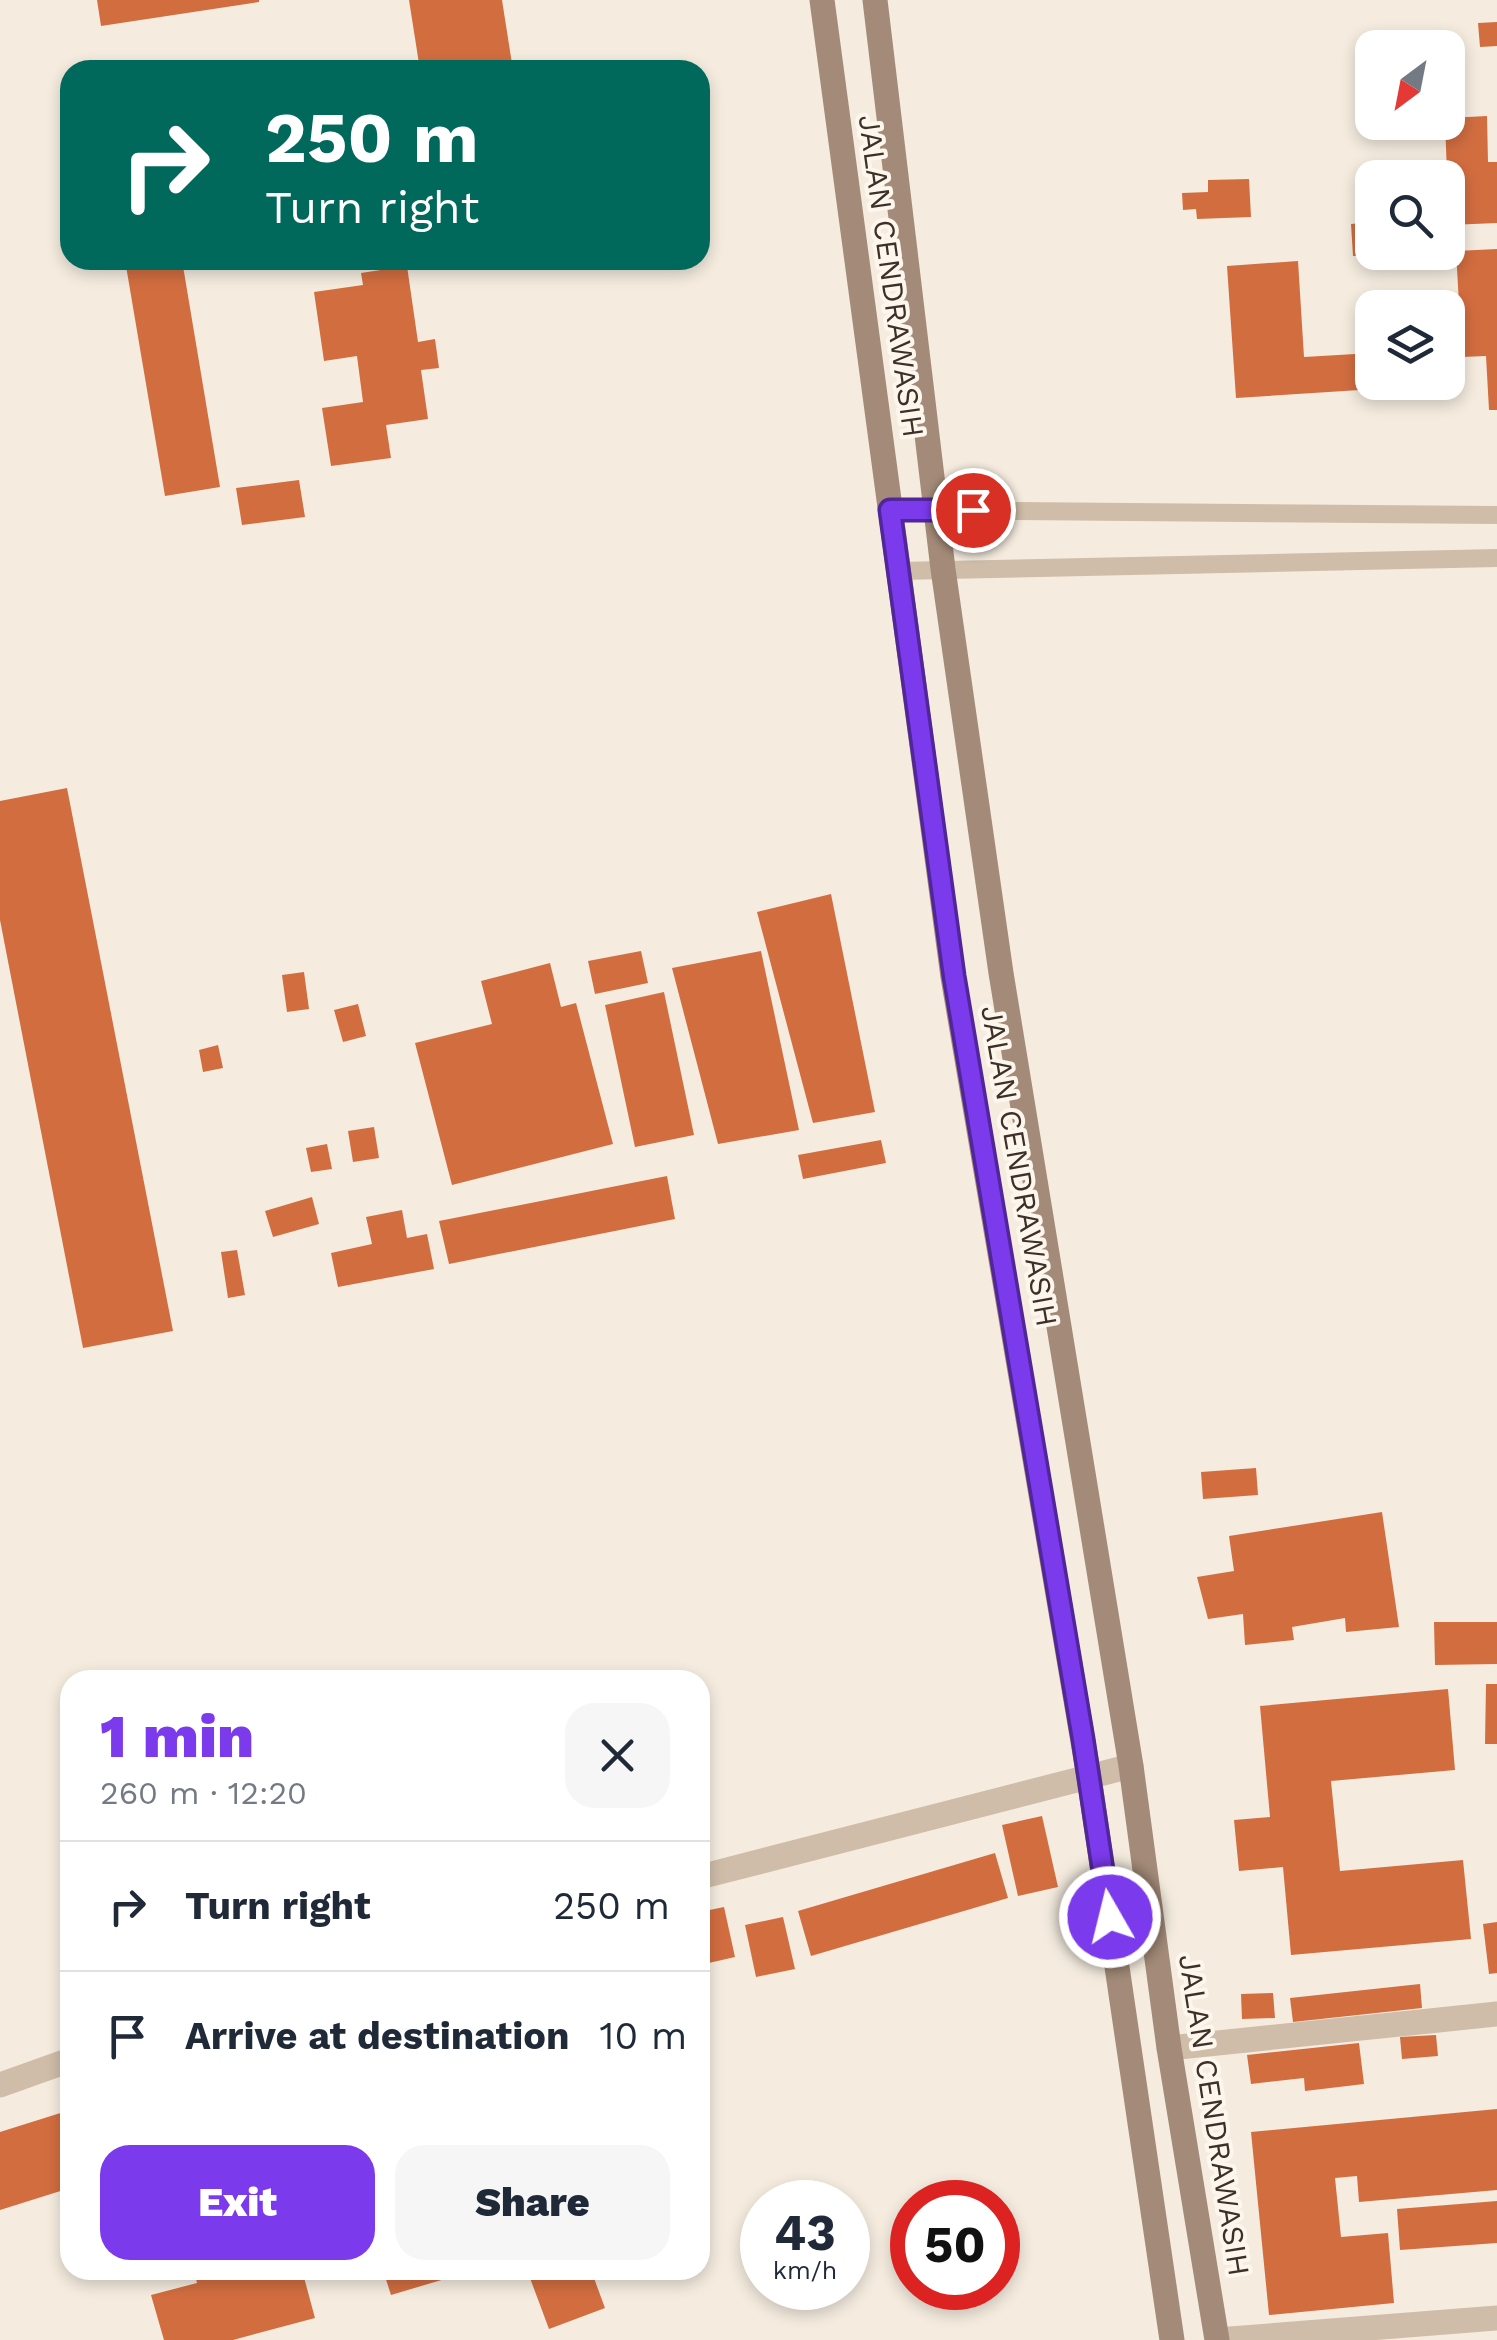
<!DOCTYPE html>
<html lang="en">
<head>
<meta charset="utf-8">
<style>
  body { margin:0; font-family:"Work Sans",sans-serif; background:#f6f6f7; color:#1f2937; height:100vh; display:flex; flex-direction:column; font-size:38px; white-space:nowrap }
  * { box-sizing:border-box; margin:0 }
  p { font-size:32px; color:#747a83 }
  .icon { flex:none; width:55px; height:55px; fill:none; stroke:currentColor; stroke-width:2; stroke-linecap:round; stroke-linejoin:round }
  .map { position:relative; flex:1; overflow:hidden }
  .side { position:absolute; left:60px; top:1670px; width:650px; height:610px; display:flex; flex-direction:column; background:#fff; border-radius:30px; box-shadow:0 5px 15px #0003 }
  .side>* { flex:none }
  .banner { position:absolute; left:60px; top:60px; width:650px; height:210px; border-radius:30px; box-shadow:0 5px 15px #0003; background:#00695c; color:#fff; overflow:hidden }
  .needle { width:65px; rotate:212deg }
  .fabs { position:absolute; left:1355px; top:30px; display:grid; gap:20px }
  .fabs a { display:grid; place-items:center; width:110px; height:110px; border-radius:20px; background:#fff; box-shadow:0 5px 15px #0003; font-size:50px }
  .speed { position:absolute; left:740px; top:2180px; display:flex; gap:20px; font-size:50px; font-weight:700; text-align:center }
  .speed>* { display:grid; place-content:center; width:130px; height:130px; border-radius:50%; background:#fff; box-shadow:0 5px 15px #0003; line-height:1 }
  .speed small { font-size:25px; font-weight:400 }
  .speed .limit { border:15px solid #d22; background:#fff; color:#111 }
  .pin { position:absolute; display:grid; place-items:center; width:85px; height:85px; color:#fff; margin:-42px; border:5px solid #fff; border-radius:50%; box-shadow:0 2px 10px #0007 }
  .me { position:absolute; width:110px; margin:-55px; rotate:352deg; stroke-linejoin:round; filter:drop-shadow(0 0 8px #0008) }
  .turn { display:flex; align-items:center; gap:35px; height:210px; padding:0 40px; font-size:45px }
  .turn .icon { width:130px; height:130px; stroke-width:2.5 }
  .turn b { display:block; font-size:70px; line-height:85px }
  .round { display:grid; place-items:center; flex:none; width:105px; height:105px; border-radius:30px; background:#f6f6f7 }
  .head { display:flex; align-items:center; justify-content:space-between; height:170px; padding:0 40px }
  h1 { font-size:60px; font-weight:800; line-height:75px; color:#7c3aed }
  .action { display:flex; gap:20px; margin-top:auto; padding:20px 40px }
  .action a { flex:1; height:115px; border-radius:30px; background:#7c3aed; color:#fff; font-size:40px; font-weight:800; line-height:115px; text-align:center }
  .action a+a { background:#f6f6f7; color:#1f2937 }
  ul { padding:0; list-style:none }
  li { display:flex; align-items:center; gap:30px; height:130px; padding:0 40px; border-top:2px solid #e0e1e3 }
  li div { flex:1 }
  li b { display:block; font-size:38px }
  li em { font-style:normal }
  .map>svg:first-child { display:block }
  .building { fill:#d26d40 }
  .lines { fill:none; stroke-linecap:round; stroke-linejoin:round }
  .service { stroke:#cfbda9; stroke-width:18 }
  .minor { stroke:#cfbda9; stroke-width:25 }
  .secondary { stroke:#a48b79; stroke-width:25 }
  .route-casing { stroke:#51269a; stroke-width:25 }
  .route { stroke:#7c3aed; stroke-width:18 }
  .labels { text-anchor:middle; stroke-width:8; stroke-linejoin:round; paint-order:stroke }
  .street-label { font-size:30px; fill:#3c3029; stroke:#fcf6ec }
</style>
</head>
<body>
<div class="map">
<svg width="1497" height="2340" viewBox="0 0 1497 2340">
  <rect width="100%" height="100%" fill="#f5ecdf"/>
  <g class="building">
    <path d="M97,0H259V2L101,26Z"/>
    <path d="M409,0H502L513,70H420Z"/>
    <path d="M1497,22V46L1480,47L1478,23Z"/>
    <path d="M1487,116L1488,162H1497V223L1449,225L1445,122L1448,118Z"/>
    <path d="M1249,179L1251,217L1197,219L1196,209L1183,210L1182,193L1208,192V180Z"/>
    <path d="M1372,222V255L1353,256L1351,224Z"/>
    <path d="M1497,249V410H1489L1486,356L1462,357L1456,251Z"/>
    <path d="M125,260H182L220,487L165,496Z"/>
    <path d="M1298,261L1304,357L1372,353V382H1422V386L1236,398L1227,266Z"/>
    <path d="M407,266L418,342L435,339L439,368L421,370L428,419L386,425L391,458L331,466L322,408L363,402L357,356L324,361L314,292L363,285L361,273Z"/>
    <path d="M299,480L305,517L242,525L236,488Z"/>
    <path d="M67,788L173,1331L83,1348L0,920V801Z"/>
    <path d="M831,894L875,1112L813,1123L757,912Z"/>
    <path d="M641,951L648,983L595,994L588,961Z"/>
    <path d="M761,951L799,1130L718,1144L672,968Z"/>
    <path d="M550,963L561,1007L576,1003L613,1144L452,1185L415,1043L492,1024L481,981Z"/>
    <path d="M304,972L309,1009L287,1012L282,975Z"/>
    <path d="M664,992L694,1135L635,1147L605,1005Z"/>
    <path d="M358,1004L366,1036L343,1042L334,1010Z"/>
    <path d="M218,1045L223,1068L203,1072L199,1050Z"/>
    <path d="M374,1127L379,1158L353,1162L348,1131Z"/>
    <path d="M881,1140L886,1163L803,1179L798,1155Z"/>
    <path d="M327,1144L332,1169L311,1172L306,1148Z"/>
    <path d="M667,1176L675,1219L449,1264L439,1221Z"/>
    <path d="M312,1197L319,1224L273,1237L265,1211Z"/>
    <path d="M402,1210L407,1238L427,1234L434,1269L338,1287L331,1253L372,1244L366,1217Z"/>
    <path d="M237,1250L245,1295L228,1298L221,1252Z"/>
    <path d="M1256,1468L1258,1495L1203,1499L1201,1472Z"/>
    <path d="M1382,1512L1399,1627L1346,1632L1345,1618L1292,1627L1294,1640L1245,1645L1243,1614L1208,1619L1197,1577L1234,1571L1229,1536Z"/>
    <path d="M1434,1622H1497V1664L1435,1665Z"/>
    <path d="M1486,1684H1497V1744H1485Z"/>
    <path d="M1448,1689L1455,1770L1331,1781L1340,1871L1463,1860L1471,1939L1291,1955L1283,1867L1239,1871L1234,1820L1270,1817L1260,1706Z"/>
    <path d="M1042,1816L1058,1887L1018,1896L1002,1825Z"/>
    <path d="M995,1853L1008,1898L811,1956L798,1911Z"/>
    <path d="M724,1907L735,1957L700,1965V1912Z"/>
    <path d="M783,1917L795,1969L756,1977L745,1925Z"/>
    <path d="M1497,1922V1973L1489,1974L1483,1924Z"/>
    <path d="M1420,1984L1422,2008L1293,2022L1290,1998Z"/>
    <path d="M1273,1993L1275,2018L1242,2019L1241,1994Z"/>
    <path d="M1436,2035L1438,2056L1402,2059L1400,2037Z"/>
    <path d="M1359,2043L1364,2084L1305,2091L1304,2078L1251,2084L1247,2055Z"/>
    <path d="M1497,2109V2190L1359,2202L1357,2176L1335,2178L1341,2237L1388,2233L1394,2303L1269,2315L1251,2132Z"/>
    <path d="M70,2110V2188L0,2210V2132Z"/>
    <path d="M1497,2201V2243L1400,2250L1397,2209Z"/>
    <path d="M199,2270H302L315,2318L233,2340H164L151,2295L197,2283L194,2271Z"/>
    <path d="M383,2270H464L465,2273L391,2295Z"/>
    <path d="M527,2270H591L605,2308L549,2329Z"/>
  </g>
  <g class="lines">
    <g class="service">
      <path d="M890,510L1497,515"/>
      <path d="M898,571L1497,558"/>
    </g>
    <g class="minor">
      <path d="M700,1877L1131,1766"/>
      <path d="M1169,2048L1497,2014"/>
      <path d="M0,2085L70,2060"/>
      <path d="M1217,2340L1497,2318"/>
    </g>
    <g class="secondary">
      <path d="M822,0L953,977L1089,1777L1172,2340"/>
      <path d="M875,0L943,569L1001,973L1131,1766L1169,2048L1217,2340"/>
    </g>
  </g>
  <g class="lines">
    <g class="route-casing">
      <path id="route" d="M973,510H890L954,976L1083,1739L1110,1917"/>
    </g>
    <use href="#route" class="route"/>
  </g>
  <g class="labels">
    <g class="street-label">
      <text transform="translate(891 276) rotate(82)" y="10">JALAN CENDRAWASIH</text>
      <text transform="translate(1019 1166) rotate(80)" y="10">JALAN CENDRAWASIH</text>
      <text transform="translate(1214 2115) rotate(81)" y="10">JALAN CENDRAWASIH</text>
    </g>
  </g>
</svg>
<div class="fabs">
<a><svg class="needle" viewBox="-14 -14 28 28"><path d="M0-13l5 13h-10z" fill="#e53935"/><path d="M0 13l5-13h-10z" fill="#747a83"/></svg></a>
<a><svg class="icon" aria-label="search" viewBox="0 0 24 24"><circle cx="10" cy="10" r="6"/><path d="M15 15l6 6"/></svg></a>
<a><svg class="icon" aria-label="layers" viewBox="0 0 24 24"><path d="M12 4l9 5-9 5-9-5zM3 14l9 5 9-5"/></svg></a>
</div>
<div class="speed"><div>43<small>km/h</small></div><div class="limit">50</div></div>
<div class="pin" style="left:973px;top:510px;background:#d93025"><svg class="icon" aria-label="arrive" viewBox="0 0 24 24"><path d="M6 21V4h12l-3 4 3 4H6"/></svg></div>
<svg class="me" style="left:1110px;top:1917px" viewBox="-20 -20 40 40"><circle r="17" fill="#7c3aed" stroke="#fff" stroke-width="3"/><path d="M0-11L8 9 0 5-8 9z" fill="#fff"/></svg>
<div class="banner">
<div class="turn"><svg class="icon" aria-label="right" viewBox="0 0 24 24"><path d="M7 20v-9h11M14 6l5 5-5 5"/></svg><div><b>250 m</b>Turn right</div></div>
</div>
<section class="side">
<div class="head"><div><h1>1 min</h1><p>260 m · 12:20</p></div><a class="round"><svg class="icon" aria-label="close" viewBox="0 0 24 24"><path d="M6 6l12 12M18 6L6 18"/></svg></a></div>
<ul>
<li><svg class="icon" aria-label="right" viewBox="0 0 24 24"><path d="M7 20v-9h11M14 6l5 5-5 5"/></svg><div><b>Turn right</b></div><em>250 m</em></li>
<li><svg class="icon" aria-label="arrive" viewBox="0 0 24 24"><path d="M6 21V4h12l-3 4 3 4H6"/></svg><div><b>Arrive at destination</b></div><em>10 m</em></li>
</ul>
<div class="action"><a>Exit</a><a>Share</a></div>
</section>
</div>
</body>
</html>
